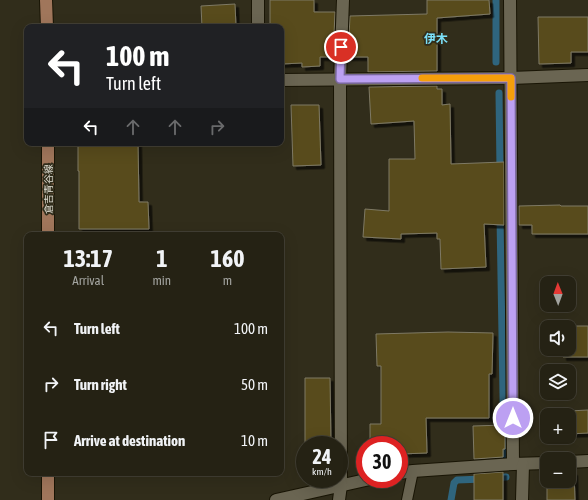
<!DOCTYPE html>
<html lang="en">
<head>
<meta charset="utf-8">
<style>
  body { margin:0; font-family:"Asap Condensed","Noto Sans JP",sans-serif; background:#312f22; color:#f1f3f6; height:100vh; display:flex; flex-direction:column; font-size:15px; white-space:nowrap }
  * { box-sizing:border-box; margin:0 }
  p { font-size:13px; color:#a3a4a0 }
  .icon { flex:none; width:22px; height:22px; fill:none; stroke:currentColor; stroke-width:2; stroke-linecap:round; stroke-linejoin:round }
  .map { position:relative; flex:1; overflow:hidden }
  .details { position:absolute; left:24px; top:232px; width:260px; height:244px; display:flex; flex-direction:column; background:#252214; border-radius:8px; box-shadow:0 4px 16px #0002,0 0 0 1px #423f34 }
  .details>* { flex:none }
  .top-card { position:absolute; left:24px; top:24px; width:260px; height:122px; border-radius:8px; box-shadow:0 4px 16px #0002,0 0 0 1px #423f34; background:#202124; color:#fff; overflow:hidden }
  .needle { width:26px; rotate:359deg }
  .fabs { position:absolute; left:540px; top:276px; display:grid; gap:8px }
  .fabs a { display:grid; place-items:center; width:36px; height:36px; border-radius:8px; background:#252214; box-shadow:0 4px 16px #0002,0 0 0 1px #423f34; font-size:20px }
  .speed { position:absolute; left:296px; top:436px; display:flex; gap:8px; font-size:20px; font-weight:700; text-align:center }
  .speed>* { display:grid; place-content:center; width:52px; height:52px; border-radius:50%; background:#252214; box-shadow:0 4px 16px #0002,0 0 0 1px #423f34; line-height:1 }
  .speed small { font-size:10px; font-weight:400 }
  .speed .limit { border:6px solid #d22; background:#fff; color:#111 }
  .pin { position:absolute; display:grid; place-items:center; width:34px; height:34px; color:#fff; margin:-17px; border:2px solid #fff; border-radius:50%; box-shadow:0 1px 4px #0007 }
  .me { position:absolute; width:44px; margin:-22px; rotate:0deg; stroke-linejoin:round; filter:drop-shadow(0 0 3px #0008) }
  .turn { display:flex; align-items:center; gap:14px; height:84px; padding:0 16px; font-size:18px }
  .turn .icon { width:52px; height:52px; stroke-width:2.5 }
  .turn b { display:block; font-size:28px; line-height:34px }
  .lanes { display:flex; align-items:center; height:38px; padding:0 16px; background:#0003; justify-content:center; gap:20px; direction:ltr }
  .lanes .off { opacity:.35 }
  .eta { display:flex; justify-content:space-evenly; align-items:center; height:68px; text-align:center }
  .eta b { font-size:24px; font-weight:700; line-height:28px }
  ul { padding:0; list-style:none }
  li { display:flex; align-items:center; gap:12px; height:56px; padding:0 16px }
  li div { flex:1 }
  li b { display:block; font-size:15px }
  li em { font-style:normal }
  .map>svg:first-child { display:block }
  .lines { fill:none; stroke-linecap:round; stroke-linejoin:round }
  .stream { stroke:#2f657e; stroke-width:7 }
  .building { fill:#584c1a; stroke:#7e7965; filter:url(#shadow) }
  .service-casing { stroke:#191505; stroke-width:12 }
  .minor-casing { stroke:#191505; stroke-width:14 }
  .primary-casing { stroke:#191505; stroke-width:14 }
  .service { stroke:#6a6552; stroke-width:10 }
  .minor { stroke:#6a6552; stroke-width:12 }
  .primary { stroke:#a0765b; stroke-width:12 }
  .route-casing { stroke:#7a689d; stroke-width:10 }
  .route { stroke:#bca0f2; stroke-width:7 }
  .slow { stroke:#f59e0b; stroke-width:7 }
  .labels { text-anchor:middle; stroke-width:3.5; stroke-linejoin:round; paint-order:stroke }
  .street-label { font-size:10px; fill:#dcdacf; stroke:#312d1b }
  .quarter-label { font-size:12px; font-weight:bold; fill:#7ce1f9; stroke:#312d1b }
</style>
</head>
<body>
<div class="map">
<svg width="588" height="500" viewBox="0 0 588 500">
  <defs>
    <filter id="shadow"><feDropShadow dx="3.5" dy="3.5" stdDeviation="0" flood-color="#0009"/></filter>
  </defs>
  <rect width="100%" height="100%" fill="#312d1b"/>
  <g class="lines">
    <g class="stream">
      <path d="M496,0V62"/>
      <path d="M499,93L500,170"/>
      <path d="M500,217L504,455"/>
      <path d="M494,478L506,477"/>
      <path d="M451,500L454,483L457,480L483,479"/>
    </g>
  </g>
  <g class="building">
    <path d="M270,0H314V12H335L333,57H320V66L302,67V63L281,64V27H270Z"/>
    <path d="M427,0H489L490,14L437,18V71L368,72V57H348L350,16L427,14Z"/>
    <path d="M235,4L236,27H202L201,6Z"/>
    <path d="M538,17H588V52H571V63L539,64Z"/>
    <path d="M437,86V89H442V105L450,104L451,164L504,162V225L484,224L486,267L441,269L440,239H437V233L401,234V239L363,237L365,209L389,211V159H415L414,121L371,124L369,87Z"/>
    <path d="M291,105H319L321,165L293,166Z"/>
    <path d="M78,143H138L139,202H148L149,229H79V171H78Z"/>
    <path d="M560,205L561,206H588V234H532V225H519V206Z"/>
    <path d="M563,326H588V357H563V349H569V327Z"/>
    <path d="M448,332L493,333L492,374H489V418H426L427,453L399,454V445H370V424H381V366H377L376,334Z"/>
    <path d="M305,378H330L331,445H305Z"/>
    <path d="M588,410V433L569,434V411Z"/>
    <path d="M505,425V449H503V457L474,459L473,426Z"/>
    <path d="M503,472V500H474V474Z"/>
    <path d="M569,472H574L575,500H547V473V481H569Z"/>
  </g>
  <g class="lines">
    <g class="service-casing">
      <path id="service" d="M407,500L413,471"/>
    </g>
    <g class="minor-casing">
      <g id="minor">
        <path d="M510,0L513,464"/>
        <path d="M258,27V0"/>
        <path d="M281,80L511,78L588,75"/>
        <path d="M569,462L588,461"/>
        <path d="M399,473L413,471L513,464L547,463"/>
        <path d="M276,500L370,479"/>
        <path d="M339,500L341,485L340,79L343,0"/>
        <path d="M522,500L523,465"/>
      </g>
    </g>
    <g class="primary-casing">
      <g id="primary">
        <path d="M46,0L47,27"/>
        <path d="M48,143V235"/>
        <path d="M48,473V500"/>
      </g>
    </g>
    <use href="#service" class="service"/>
    <use href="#minor" class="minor"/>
    <use href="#primary" class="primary"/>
  </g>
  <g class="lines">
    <g class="route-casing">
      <path id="route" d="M341,47L340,79L511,78L513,418"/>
    </g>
    <use href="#route" class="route"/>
    <path class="slow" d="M422,78H511V97"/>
  </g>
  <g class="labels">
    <g class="street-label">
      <text transform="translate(48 189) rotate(-90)" y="4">倉吉青谷線</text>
    </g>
    <g class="quarter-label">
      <text x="436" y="43">伊木</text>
    </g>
  </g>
</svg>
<div class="fabs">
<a><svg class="needle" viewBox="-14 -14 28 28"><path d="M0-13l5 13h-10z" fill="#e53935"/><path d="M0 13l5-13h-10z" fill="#a3a4a0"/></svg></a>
<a><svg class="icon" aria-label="sound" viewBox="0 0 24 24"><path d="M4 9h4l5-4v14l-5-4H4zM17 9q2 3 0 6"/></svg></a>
<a><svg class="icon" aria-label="layers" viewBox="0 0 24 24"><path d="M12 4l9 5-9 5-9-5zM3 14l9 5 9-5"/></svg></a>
<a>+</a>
<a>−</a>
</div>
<div class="speed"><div>24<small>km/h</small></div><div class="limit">30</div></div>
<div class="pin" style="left:341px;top:47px;background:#d93025"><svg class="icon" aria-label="arrive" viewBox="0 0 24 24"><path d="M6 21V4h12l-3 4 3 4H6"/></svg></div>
<svg class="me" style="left:513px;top:418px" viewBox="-20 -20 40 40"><circle r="17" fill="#bca0f2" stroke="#fff" stroke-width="3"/><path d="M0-11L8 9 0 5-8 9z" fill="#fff"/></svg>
<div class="top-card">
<div class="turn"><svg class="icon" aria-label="left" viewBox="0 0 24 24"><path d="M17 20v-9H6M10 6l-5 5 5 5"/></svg><div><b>100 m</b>Turn left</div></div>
<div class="lanes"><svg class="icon" aria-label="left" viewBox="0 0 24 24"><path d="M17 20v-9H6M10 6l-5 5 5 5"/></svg><svg class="icon off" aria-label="ahead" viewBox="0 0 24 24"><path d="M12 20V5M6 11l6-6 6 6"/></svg><svg class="icon off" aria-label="ahead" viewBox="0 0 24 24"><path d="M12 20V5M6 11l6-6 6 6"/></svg><svg class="icon off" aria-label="right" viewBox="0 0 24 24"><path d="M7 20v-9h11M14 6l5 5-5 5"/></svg></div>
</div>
<section class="details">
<div class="eta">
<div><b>13:17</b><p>Arrival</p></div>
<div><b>1</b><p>min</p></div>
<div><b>160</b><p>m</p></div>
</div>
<ul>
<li><svg class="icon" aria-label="left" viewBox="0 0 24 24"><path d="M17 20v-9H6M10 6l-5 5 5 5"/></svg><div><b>Turn left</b></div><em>100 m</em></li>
<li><svg class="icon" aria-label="right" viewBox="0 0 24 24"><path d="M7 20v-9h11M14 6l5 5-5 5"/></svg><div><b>Turn right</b></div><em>50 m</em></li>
<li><svg class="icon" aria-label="arrive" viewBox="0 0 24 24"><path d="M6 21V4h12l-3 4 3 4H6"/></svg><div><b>Arrive at destination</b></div><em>10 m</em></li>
</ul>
</section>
</div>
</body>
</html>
